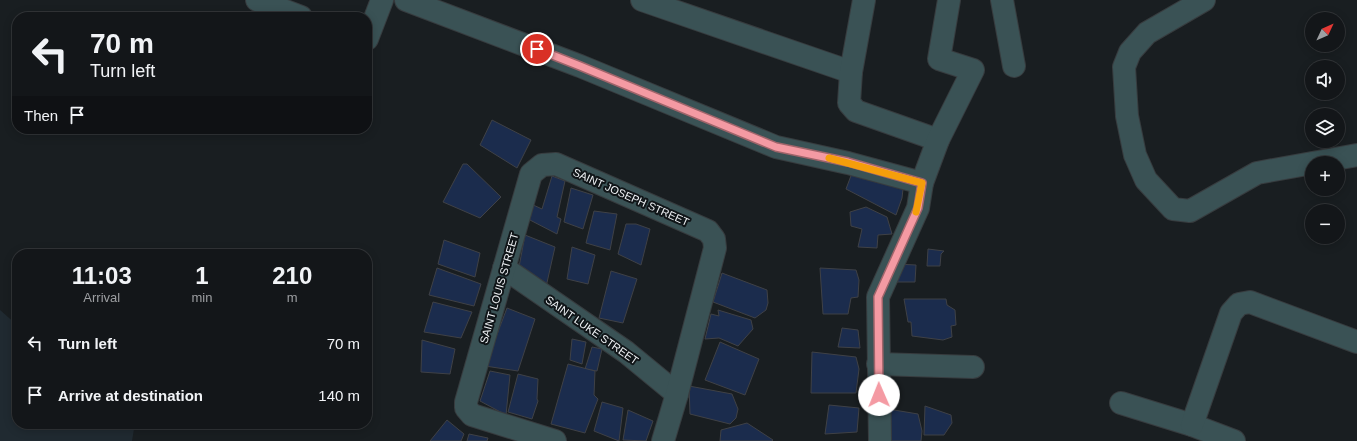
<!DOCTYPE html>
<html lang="en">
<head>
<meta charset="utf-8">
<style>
  body { margin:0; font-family:Helvetica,sans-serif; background:#202326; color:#f1f3f6; height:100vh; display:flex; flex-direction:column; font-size:15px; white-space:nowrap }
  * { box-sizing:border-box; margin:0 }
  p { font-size:13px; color:#9d9fa2 }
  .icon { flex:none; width:22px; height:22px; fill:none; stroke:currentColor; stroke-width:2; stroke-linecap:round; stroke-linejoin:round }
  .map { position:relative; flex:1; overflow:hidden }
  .side { position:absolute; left:12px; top:249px; width:360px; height:180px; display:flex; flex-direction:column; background:#131619; border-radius:16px; box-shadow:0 2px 10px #0003,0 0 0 1px #323538 }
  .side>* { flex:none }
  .top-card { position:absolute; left:12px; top:12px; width:360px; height:122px; border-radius:16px; box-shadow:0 2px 10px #0003,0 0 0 1px #323538; background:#131619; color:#f1f3f6; overflow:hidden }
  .needle { width:26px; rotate:46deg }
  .controls { position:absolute; left:1305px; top:12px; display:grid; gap:8px }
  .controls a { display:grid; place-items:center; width:40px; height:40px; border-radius:50%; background:#131619; box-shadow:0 2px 10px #0003,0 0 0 1px #323538; font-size:20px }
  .pin { position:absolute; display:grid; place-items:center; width:34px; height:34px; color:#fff; margin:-17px; border:2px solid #fff; border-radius:50%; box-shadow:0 1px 4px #0007 }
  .me { position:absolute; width:44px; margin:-22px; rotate:359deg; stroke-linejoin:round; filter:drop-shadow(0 0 3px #0008) }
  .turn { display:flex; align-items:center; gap:14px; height:84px; padding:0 12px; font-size:18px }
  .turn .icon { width:52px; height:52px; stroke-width:2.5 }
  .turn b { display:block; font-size:28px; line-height:34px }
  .then { display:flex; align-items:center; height:38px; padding:0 12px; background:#0003; gap:8px; font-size:15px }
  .eta { display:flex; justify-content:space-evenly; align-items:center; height:68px; text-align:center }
  .eta b { font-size:24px; font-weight:700; line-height:28px }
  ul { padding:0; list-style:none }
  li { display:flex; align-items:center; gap:12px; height:52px; padding:0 12px }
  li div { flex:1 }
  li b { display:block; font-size:15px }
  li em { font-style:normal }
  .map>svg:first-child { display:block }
  .built { fill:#202a31 }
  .building { fill:#1b2c4d; stroke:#3f4146 }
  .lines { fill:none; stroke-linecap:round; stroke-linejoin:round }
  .minor-casing { stroke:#373c3f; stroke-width:24 }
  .minor { stroke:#3a5255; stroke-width:22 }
  .route-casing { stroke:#9f646a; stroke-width:10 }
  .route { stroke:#f49aa3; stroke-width:7 }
  .slow { stroke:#f59e0b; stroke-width:7 }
  .labels { text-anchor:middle; stroke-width:4; stroke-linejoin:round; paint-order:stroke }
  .street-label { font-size:11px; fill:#eff2f5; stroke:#101518 }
</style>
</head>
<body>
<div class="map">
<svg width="1357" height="441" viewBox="0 0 1357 441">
  <rect width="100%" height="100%" fill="#191e21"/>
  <path class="built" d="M0,310L17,325V424H129L134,429L132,441H0Z"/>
  <g class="building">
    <path d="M492,120L531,140L517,168L480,145Z"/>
    <path d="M463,164H467L501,197L480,218L443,202Z"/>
    <path d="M852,173L903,189L902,198L896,215L846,189Z"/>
    <path d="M552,176L565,181L557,217L561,219L557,234L528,219L531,204L542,209Z"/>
    <path d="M571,188L593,195L583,229L564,222Z"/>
    <path d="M866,207L887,217L892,234L878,235L877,248L858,247L862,229L851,226L850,212Z"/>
    <path d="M594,211L617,214L610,250L586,243Z"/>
    <path d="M626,224H636L650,229L641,265L618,254Z"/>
    <path d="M525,235L555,247L546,287L519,267Z"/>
    <path d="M444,240L480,253L475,277L438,264Z"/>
    <path d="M572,247L595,255L588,284L567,279Z"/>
    <path d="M928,249L944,251L941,254L940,266H927Z"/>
    <path d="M895,264L916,265L915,282H896Z"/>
    <path d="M437,268L481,284L474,306L429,295Z"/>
    <path d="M820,268L856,270L859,280L858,297L851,298L848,314H823Z"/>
    <path d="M611,271L637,279L623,323L599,318Z"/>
    <path d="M722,273L767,290L768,303L766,310L755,318L713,302Z"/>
    <path d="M904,299H946L947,305L955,310L956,325L951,326L952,337L943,340L912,336L911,322H908Z"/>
    <path d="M433,302L472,312L461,338L424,332Z"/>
    <path d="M507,308L535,319L518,371L485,366Z"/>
    <path d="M718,310L751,320L753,329L738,346L719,338L705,339L711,314L719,316Z"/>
    <path d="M842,328L858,330L860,348L838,347Z"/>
    <path d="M572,339L586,342L582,364L570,360Z"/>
    <path d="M422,340L455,349L450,374L421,372Z"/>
    <path d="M720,342L759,359L745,395L705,380Z"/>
    <path d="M592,347L602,349L597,371L585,369Z"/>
    <path d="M812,352L856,357L859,369L856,393H811Z"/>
    <path d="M568,364L595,371L594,395L598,399L585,433L551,424Z"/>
    <path d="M490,371L510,375L506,415L480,401Z"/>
    <path d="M518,374L538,379L537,399L538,401L532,419L508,412Z"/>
    <path d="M689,386L732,394L738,409L736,418L730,424L690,414Z"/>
    <path d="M602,402L623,408L619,441L594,431Z"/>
    <path d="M829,405L859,408L857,432L825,434Z"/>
    <path d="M925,406L951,415L952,423L944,435H924Z"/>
    <path d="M888,409L918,414L922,431L921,441H889Z"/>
    <path d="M628,410L653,421L646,441L623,440Z"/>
    <path d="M447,420L464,434L461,441H430Z"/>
    <path d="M747,423L773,440L772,441H720L721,430Z"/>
    <path d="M469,434L488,438L487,441H467Z"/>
  </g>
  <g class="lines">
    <g class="minor-casing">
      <g id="minor">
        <path d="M257,0L301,17"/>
        <path d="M406,0L580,66L776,147L848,163L922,183"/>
        <path d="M642,0L851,72"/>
        <path d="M864,0L851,72L849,103L856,111L938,140"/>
        <path d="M1002,0L1014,66"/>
        <path d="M1204,0L1147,33L1130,52L1124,67L1127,116L1135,155L1146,180L1173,209L1190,211L1257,173L1357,155"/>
        <path d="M367,39L382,0"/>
        <path d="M504,268L626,352L677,394"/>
        <path d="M878,364L973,367"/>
        <path d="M1121,403L1192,425L1234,441"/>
        <path d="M1192,425L1231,313L1239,304L1250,302L1357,342"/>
        <path d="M555,441L472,415L466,408V402L531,174L542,165L556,164L708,231L714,239L715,248L677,394L663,441"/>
        <path d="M880,441L878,297L918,208L922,183L938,140L973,70L939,59L949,0"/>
      </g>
    </g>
    <use href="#minor" class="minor"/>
  </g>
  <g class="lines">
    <g class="route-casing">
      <path id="route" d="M537,49L580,66L776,147L848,162L922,183L918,208L878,297L879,395"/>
    </g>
    <use href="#route" class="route"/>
    <path class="slow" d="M829,158L922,183L916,212"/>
  </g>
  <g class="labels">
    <g class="street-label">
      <text transform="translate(631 197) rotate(24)" y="4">SAINT JOSEPH STREET</text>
      <text transform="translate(499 288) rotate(-74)" y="4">SAINT LOUIS STREET</text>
      <text transform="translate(592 330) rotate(35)" y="4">SAINT LUKE STREET</text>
    </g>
  </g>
</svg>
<div class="controls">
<a><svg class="needle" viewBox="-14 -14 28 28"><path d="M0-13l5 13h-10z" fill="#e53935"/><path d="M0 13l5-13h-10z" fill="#9d9fa2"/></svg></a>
<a><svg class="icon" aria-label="sound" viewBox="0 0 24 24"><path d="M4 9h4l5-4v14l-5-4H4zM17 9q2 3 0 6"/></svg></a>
<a><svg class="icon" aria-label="layers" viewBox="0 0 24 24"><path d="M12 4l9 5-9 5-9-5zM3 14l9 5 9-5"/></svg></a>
<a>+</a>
<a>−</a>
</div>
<div class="pin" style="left:537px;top:49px;background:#d93025"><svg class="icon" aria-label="arrive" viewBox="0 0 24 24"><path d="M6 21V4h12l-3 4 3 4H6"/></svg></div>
<svg class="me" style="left:879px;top:395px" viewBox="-20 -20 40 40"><circle r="19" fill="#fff"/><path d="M0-13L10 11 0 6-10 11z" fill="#f49aa3"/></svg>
<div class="top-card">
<div class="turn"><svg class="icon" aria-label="left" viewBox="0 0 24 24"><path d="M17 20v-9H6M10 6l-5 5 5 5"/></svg><div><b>70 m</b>Turn left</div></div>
<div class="then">Then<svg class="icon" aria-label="arrive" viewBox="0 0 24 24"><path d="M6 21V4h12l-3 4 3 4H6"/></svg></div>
</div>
<section class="side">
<div class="eta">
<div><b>11:03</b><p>Arrival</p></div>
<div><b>1</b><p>min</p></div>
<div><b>210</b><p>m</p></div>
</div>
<ul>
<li><svg class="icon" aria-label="left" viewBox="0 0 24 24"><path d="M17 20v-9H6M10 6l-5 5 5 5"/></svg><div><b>Turn left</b></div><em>70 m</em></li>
<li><svg class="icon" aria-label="arrive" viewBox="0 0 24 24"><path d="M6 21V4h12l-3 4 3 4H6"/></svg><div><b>Arrive at destination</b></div><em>140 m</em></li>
</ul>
</section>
</div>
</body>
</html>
